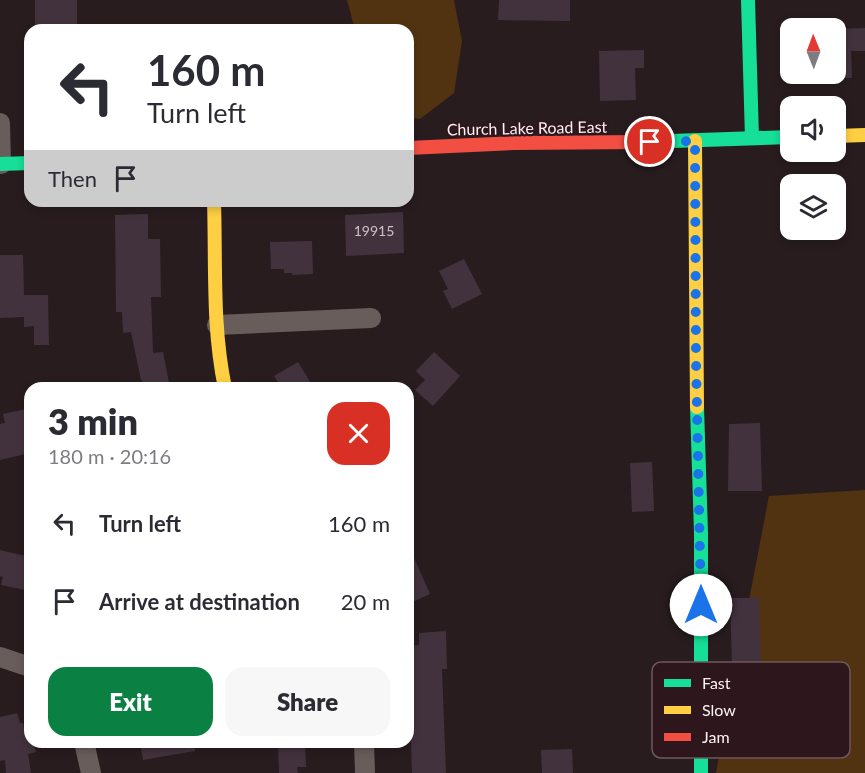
<!DOCTYPE html>
<html lang="en">
<head>
<meta charset="utf-8">
<style>
  body { margin:0; font-family:Lato,sans-serif; background:#f7f7f7; color:#2b2b33; height:100vh; display:flex; flex-direction:column; font-size:22px; white-space:nowrap }
  * { box-sizing:border-box; margin:0 }
  p { font-size:20px; color:#7c7c81 }
  .icon { flex:none; width:33px; height:33px; fill:none; stroke:currentColor; stroke-width:2; stroke-linecap:round; stroke-linejoin:round }
  .map { position:relative; flex:1; overflow:hidden }
  .side { position:absolute; left:24px; top:382px; width:390px; height:366px; display:flex; flex-direction:column; background:#fff; border-radius:18px; box-shadow:0 3px 9px #0003 }
  .side>* { flex:none }
  .banner { position:absolute; left:24px; top:24px; width:390px; height:183px; border-radius:18px; box-shadow:0 3px 9px #0003; background:#fff; color:#2b2b33; overflow:hidden }
  .needle { width:39px; rotate:359deg }
  .buttons { position:absolute; left:780px; top:18px; display:grid; gap:12px }
  .buttons a { display:grid; place-items:center; width:66px; height:66px; border-radius:12px; background:#fff; box-shadow:0 3px 9px #0003; font-size:30px }
  .pin { position:absolute; display:grid; place-items:center; width:51px; height:51px; color:#fff; margin:-26px; border:3px solid #fff; border-radius:50%; box-shadow:0 2px 6px #0007 }
  .me { position:absolute; width:66px; margin:-33px; rotate:0deg; stroke-linejoin:round; filter:drop-shadow(0 0 4px #0008) }
  .turn { display:flex; align-items:center; gap:21px; height:126px; padding:0 24px; font-size:27px }
  .turn .icon { width:78px; height:78px; stroke-width:2.5 }
  .turn b { display:block; font-size:42px; line-height:51px }
  .then { display:flex; align-items:center; height:57px; padding:0 24px; background:#0003; gap:12px; font-size:22px }
  .round { display:grid; place-items:center; flex:none; width:63px; height:63px; border-radius:18px; background:#f7f7f7 }
  .summary { display:flex; align-items:center; justify-content:space-between; height:102px; padding:0 24px }
  h1 { font-size:36px; font-weight:800; line-height:45px }
  .action { display:flex; gap:12px; margin-top:auto; padding:12px 24px }
  .action a { flex:1; height:69px; border-radius:18px; background:#0b8043; color:#fff; font-size:24px; font-weight:800; line-height:69px; text-align:center }
  .action a+a { background:#f7f7f7; color:#2b2b33 }
  ul { padding:0; list-style:none }
  li { display:flex; align-items:center; gap:18px; height:78px; padding:0 24px }
  li div { flex:1 }
  li b { display:block; font-size:22px }
  li em { font-style:normal }
  .map>svg:first-child { display:block }
  .green { fill:#523311 }
  .building { fill:#42323d }
  .lines { fill:none; stroke-linecap:round; stroke-linejoin:round }
  .street { stroke:#695d5b; stroke-width:20 }
  .fast { stroke:#16e098; stroke-width:14 }
  .slow { stroke:#ffcf43; stroke-width:14 }
  .jam { stroke:#f24e42; stroke-width:14 }
  .route { stroke:#1a73e8; stroke-width:10; stroke-dasharray:0 18 }
  .labels { text-anchor:middle; stroke-width:4.5; stroke-linejoin:round; paint-order:stroke }
  .number-label { font-size:14px; fill:#cfc0c6 }
  .street-label { font-size:16px; fill:#fef0f4; stroke:#2d171d }
  .key { fill:#2d171d; stroke:#6c585e; stroke-width:1.5 }
  .key-label { font-size:16px; fill:#fef0f4 }
</style>
</head>
<body>
<div class="map">
<svg width="865" height="773" viewBox="0 0 865 773">
  <rect width="100%" height="100%" fill="#281c1f"/>
  <g class="green">
    <path d="M347,0H454L462,41L454,93L420,119L408,117V30H355Z"/>
    <path d="M865,490V773H716L769,496Z"/>
  </g>
  <g class="building">
    <rect x="35" y="0" width="42" height="30"/>
    <path d="M499,0H570V21L498,20Z"/>
    <path d="M865,28V51H851L852,78H836V29Z"/>
    <path d="M644,50V68H635L636,100L600,101L599,51Z"/>
    <path d="M403,212L404,253L346,256L345,215Z"/>
    <path d="M148,214V239H160L161,297H151L153,353L163,352L170,388H144L142,380H141L131,332L123,333L122,312H116L115,215Z"/>
    <path d="M312,241L313,274L292,275V273H284V269H271L270,242Z"/>
    <path d="M0,255H23L24,295H48L49,345H34V326L24,327V317L0,318Z"/>
    <path d="M464,259L482,294L452,309L443,291L448,289L439,271Z"/>
    <path d="M434,352L460,376L433,406L415,390L425,380L416,371Z"/>
    <path d="M298,362L314,388H282L274,376Z"/>
    <path d="M30,408V453L0,460V424L5,423L3,414Z"/>
    <path d="M760,423L762,491H728L729,424Z"/>
    <path d="M652,462L654,511L632,512L630,463Z"/>
    <path d="M408,544L430,594L408,604Z"/>
    <path d="M0,550L30,557V591L1,585L3,577L0,576Z"/>
    <path d="M730,598H759L761,666L732,667Z"/>
    <path d="M446,631L447,669H442L446,773H412L408,646L419,645V633Z"/>
    <path d="M17,713L20,723H23L24,729L29,728L30,742H33L36,752L28,754L31,773H6L5,760L0,761V717Z"/>
    <path d="M140,742H194L195,751L143,760Z"/>
    <path d="M278,742H305L306,767H297L298,773H279Z"/>
    <path d="M572,749L573,773H542L541,750Z"/>
  </g>
  <g class="lines">
    <g class="street">
      <path d="M0,123L1,164"/>
      <path d="M217,325L371,318"/>
      <path d="M0,657L30,667"/>
      <path d="M84,742L91,773"/>
      <path d="M364,742L365,773"/>
    </g>
    <g class="fast">
      <path d="M748,0L752,138"/>
      <path d="M642,142L790,137"/>
      <path d="M0,164L30,163"/>
      <path d="M697,407L701,533V773"/>
    </g>
    <g class="slow">
      <path d="M836,136L865,135"/>
      <path d="M695,141L697,407"/>
      <path d="M214,201C216,263 212,327 225,388"/>
    </g>
    <path class="jam" d="M408,148L513,143L642,142"/>
  </g>
  <g class="lines">
    <path class="route" d="M650,142L695,141L696,360L701,605"/>
  </g>
  <g class="labels">
    <g class="number-label">
      <text x="374" y="236">19915</text>
    </g>
    <g class="street-label">
      <text transform="translate(527 128) rotate(-1)" y="6">Church Lake Road East</text>
    </g>
  </g>
  <rect x="652" y="662" width="198" height="96" rx="9" class="key"/>
  <rect x="664" y="679" width="27" height="8" fill="#16e098"/>
  <rect x="664" y="706" width="27" height="8" fill="#ffcf43"/>
  <rect x="664" y="733" width="27" height="8" fill="#f24e42"/>
  <g class="key-label">
    <text x="702" y="689">Fast</text>
    <text x="702" y="716">Slow</text>
    <text x="702" y="743">Jam</text>
  </g>
</svg>
<div class="buttons">
<a><svg class="needle" viewBox="-14 -14 28 28"><path d="M0-13l5 13h-10z" fill="#e53935"/><path d="M0 13l5-13h-10z" fill="#7c7c81"/></svg></a>
<a><svg class="icon" aria-label="sound" viewBox="0 0 24 24"><path d="M4 9h4l5-4v14l-5-4H4zM17 9q2 3 0 6"/></svg></a>
<a><svg class="icon" aria-label="layers" viewBox="0 0 24 24"><path d="M12 4l9 5-9 5-9-5zM3 14l9 5 9-5"/></svg></a>
</div>
<div class="pin" style="left:650px;top:142px;background:#d93025"><svg class="icon" aria-label="arrive" viewBox="0 0 24 24"><path d="M6 21V4h12l-3 4 3 4H6"/></svg></div>
<svg class="me" style="left:701px;top:605px" viewBox="-20 -20 40 40"><circle r="19" fill="#fff"/><path d="M0-13L10 11 0 6-10 11z" fill="#1a73e8"/></svg>
<div class="banner">
<div class="turn"><svg class="icon" aria-label="left" viewBox="0 0 24 24"><path d="M17 20v-9H6M10 6l-5 5 5 5"/></svg><div><b>160 m</b>Turn left</div></div>
<div class="then">Then<svg class="icon" aria-label="arrive" viewBox="0 0 24 24"><path d="M6 21V4h12l-3 4 3 4H6"/></svg></div>
</div>
<section class="side">
<div class="summary"><div><h1>3 min</h1><p>180 m · 20:16</p></div><a class="round" style="background:#d93025;color:#fff"><svg class="icon" aria-label="close" viewBox="0 0 24 24"><path d="M6 6l12 12M18 6L6 18"/></svg></a></div>
<ul>
<li><svg class="icon" aria-label="left" viewBox="0 0 24 24"><path d="M17 20v-9H6M10 6l-5 5 5 5"/></svg><div><b>Turn left</b></div><em>160 m</em></li>
<li><svg class="icon" aria-label="arrive" viewBox="0 0 24 24"><path d="M6 21V4h12l-3 4 3 4H6"/></svg><div><b>Arrive at destination</b></div><em>20 m</em></li>
</ul>
<div class="action"><a>Exit</a><a>Share</a></div>
</section>
</div>
</body>
</html>
